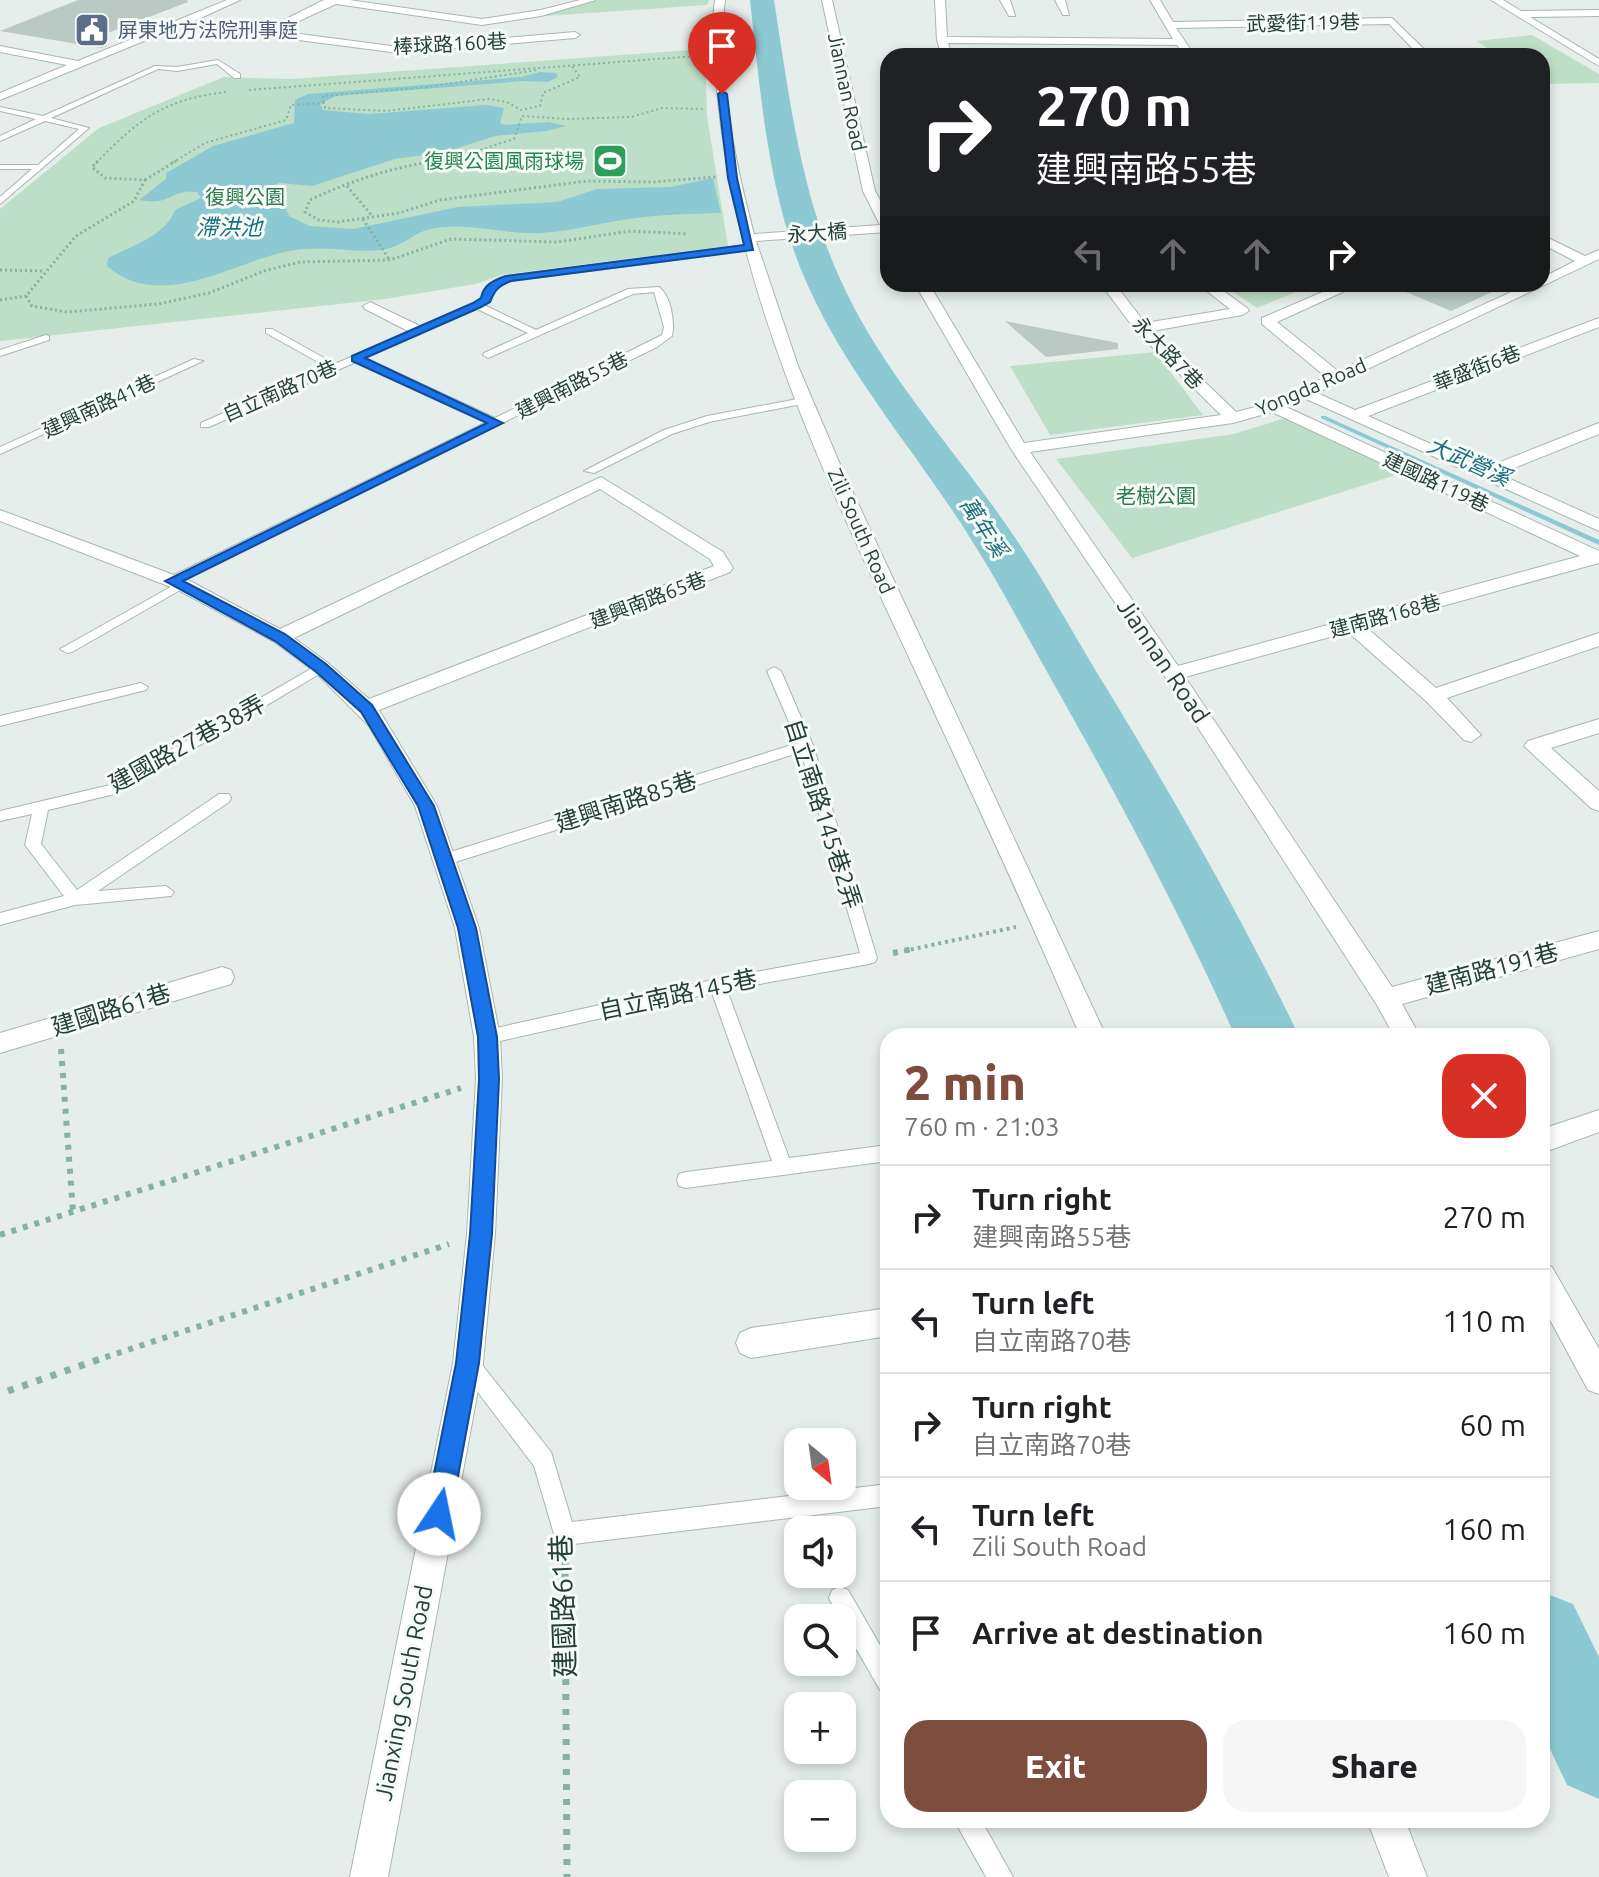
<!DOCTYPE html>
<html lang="en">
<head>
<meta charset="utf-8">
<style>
  body { margin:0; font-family:Ubuntu,"Noto Sans TC",sans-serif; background:#f6f6f6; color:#202124; height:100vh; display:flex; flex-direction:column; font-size:30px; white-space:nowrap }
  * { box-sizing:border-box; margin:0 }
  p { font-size:26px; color:#757577 }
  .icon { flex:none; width:44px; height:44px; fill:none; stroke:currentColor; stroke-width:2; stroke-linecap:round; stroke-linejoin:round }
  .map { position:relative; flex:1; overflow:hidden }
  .sheet { position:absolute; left:880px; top:1028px; width:670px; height:800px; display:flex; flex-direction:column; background:#fff; border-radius:24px; box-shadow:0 4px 12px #0003 }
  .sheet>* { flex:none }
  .top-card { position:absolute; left:880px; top:48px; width:670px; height:244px; border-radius:24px; box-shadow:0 4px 12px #0003; background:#202124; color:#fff; overflow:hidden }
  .needle { width:52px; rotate:151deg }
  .tools { position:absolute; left:784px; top:1428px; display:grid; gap:16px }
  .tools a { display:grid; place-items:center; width:72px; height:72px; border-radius:16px; background:#fff; box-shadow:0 4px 12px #0003; font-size:40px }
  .pin { position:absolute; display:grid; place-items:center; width:68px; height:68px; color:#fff; margin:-82px -34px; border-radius:50% 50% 50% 0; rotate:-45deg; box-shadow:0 0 8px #0007 }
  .pin .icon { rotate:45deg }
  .me { position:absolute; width:88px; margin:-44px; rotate:11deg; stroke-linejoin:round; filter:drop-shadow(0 0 6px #0008) }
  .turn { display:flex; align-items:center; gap:28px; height:168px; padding:0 24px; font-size:36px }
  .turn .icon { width:104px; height:104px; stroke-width:2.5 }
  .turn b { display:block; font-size:56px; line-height:68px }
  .lanes { display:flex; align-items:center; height:76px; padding:0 24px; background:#0003; justify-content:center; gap:40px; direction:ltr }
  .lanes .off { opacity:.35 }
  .round { display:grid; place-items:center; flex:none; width:84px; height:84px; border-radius:24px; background:#f6f6f6 }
  .summary { display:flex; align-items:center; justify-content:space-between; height:136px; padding:0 24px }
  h1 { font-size:48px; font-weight:800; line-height:60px; color:#7f4d3e }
  .action { display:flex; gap:16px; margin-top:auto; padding:16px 24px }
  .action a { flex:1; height:92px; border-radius:24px; background:#7f4d3e; color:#fff; font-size:32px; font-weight:800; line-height:92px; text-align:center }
  .action a+a { background:#f6f6f6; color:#202124 }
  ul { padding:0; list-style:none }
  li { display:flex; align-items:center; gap:24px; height:104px; padding:0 24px; border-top:2px solid #e0e0e0 }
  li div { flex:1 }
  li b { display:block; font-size:30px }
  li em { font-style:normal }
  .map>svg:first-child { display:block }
  .green { fill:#bedfc7 }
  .water { fill:#8dc9d3 }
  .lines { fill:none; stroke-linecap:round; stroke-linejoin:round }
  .stream { fill:#8dc9d3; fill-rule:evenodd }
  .river { fill:#8dc9d3; fill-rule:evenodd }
  .building { fill:#bac9c3 }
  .service-casing { stroke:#a7b7b1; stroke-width:2 }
  .minor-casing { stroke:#a7b7b1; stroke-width:2 }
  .path-far4 { stroke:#85b2a4; stroke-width:2; stroke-dasharray:2 3; stroke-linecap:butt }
  .path-far3 { stroke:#85b2a4; stroke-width:3; stroke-dasharray:2 3; stroke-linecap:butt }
  .path-far2 { stroke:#85b2a4; stroke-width:4; stroke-dasharray:3 4; stroke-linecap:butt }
  .path-far1 { stroke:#85b2a4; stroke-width:6; stroke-dasharray:5 7; stroke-linecap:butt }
  .path { stroke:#85b2a4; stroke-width:7; stroke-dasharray:6 9; stroke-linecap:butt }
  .service { fill:#fff; fill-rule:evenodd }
  .minor { fill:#fff; fill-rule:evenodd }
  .route { fill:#1a73e8; stroke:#114b97; stroke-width:2 }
  .labels { text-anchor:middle; stroke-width:6; stroke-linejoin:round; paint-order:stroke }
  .far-street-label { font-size:20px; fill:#244139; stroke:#f6fbf8 }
  .far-service-label { font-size:20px; fill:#4e5e75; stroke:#f6fbf8; text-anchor:start }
  .far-leisure-label { font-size:20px; fill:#27864d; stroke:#f6fbf8; text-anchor:end }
  .far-park-label { font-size:20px; fill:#2d794a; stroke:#f6fbf8 }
  .far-water-label { font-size:22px; font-style:italic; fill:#1c6e7f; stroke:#f6fbf8 }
  .street-label { font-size:24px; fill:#244139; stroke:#f6fbf8 }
  .near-street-label { font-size:28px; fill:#244139; stroke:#f6fbf8 }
</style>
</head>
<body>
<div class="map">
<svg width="1599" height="1877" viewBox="0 0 1599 1877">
  <rect width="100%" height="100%" fill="#e5eeea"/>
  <g class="green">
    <path d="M599,0H709L707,5L531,17Z"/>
    <path d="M1532,35L1599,74V83L1542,84V56H1499L1477,41Z"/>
    <path d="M705,49L707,116L728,246L501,275L476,284L385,299L0,341V209L99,128L224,77L291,79Z"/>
    <path d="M1222,284H1315L1257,308Z"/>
    <path d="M1155,352L1203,415L1050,435L1010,366Z"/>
    <path d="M1295,415L1406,472L1132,558L1056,459L1234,434Z"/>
  </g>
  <path class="water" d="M540,72L556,73L558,77L548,82L525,81L336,96L320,104L323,110L369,114L486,105L504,108L500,123L504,125L548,122L566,126L546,131L495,136L446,152L395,159L312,186L279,183L258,192L263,202L285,206L289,216L310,226L353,229L458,207L557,202L597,189L670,187L713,178L721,213C693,214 664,214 636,218C604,222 573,231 540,233C505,235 467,221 431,229C415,232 404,245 387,249C356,255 322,243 285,252C229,264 159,312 107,266L108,258C132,246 165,236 175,210L201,198L197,192C179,189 173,198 159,201C153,202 145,201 139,200L166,179V173L213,146L294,123L295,100L308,94L521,77Z"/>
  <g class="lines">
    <path class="stream" d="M1321,416H1325L1599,540V545L1321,418Z"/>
    <g class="river">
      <path d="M750,0H774C788,89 799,181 834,265C876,368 957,450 1018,542C1046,584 1070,628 1096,671C1169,790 1238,910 1299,1036H1235C1179,910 1114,790 1046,670C1022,628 1000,585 974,544C917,451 841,370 800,267C767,183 760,89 750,0Z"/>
      <path d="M1542,1592L1573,1604L1599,1657V1799L1567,1785L1542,1732Z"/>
    </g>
  </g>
  <g class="building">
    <path d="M78,0H187L188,2L105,34L107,46L101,48L0,31Z"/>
    <path d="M1387,284H1509L1451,311Z"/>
    <path d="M1005,321L1118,343V349L1046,357Z"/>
  </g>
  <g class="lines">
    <g class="service-casing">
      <g id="service">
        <path d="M218,60L240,74V78H234L217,64L177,71L158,69L51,118L89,128L0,204V197L32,169H0V165H38L79,129L45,121L0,141V136L36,119L0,111V107L43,116L155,66L177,67Z"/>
        <path d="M749,245L753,248L752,250L511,281C505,283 497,286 493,292C489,299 491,301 484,305L536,330L628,289L659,287C671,296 675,322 672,336L657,347L179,582H187L189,585L72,652L67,653L60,649L176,584H168V578L487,422L356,362L209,427H201V423L327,367L266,333V329H272L335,364L474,303C487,296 486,285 506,276ZM654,292L664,327L662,335L495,418L365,358L477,309L528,333L484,353L483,355L488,358L633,294Z"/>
        <path d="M46,335L49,336V340L0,356V350Z"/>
        <path d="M194,359L203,361L0,454V447Z"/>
        <path d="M803,398L807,399V403L709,422L672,434L594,473L584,471L664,430L707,416Z"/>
        <path d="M321,663L326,664V670L119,793L48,810L41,844L77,890L219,794H229L231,798L229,802L98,891L166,886L174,892L171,896L75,905L0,925V913L64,896L25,845L32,814L0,821V811L110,785Z"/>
        <path d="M774,667L781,671L813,745L877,958L875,962L869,964L727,990L789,1158L888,1145V1161L686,1188L679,1186L677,1180L679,1174L686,1172L772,1161L712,993L487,1044L481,1042L478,1037L481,1032L487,1030L717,979L860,953L801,752L446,865L438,859L441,855L798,743L767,671Z"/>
        <path d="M141,683L148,687L146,690L0,726V716Z"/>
        <path d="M468,1353L475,1356L551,1452L572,1522L888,1484V1506L565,1545L557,1542L554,1534L534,1466L461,1370L458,1363L461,1356Z"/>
        <path d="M840,1587L848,1590L888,1659V1694L880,1690L842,1624V1618H839L829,1598L832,1590Z"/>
        <path d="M954,1820H981L1013,1877H986Z"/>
      </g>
    </g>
    <g class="minor-casing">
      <g id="minor">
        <path d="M227,0H240L194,21L264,30L324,0H349L482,19L541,10L580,0H596L541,16L482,25L336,4L277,31L399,47L575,32L580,35L575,38L399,53L183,25L0,100V93L67,65L0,52V46L78,61Z"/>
        <path d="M715,0H725C715,68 736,167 754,234L880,225L863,191L822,0H832L875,191L888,215V232L756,241L798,366L842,469L1106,1036H1080C1029,915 973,796 918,677C834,495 741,309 719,109C715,73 710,36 715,0Z"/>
        <path d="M935,0H945L947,37L1173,39L1150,0H1160L1173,22L1392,18L1427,52L1422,55L1230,56L1235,53L1413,49L1389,24L1176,28L1195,56H1185L1177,45L948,43L952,56H942L937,40Z"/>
        <path d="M1000,0H1010L1015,16H1009Z"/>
        <path d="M1055,0H1065L1069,15H1063Z"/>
        <path d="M1491,0H1503L1521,11L1599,10V16L1530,17L1599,59V66Z"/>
        <path d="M1542,235L1585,256L1599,250V259L1317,393L1355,410L1599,318V327L1368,416L1485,468L1599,423V434L1499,474L1599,519V531L1304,398L1286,407L1599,551V563L1366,627L1436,688L1599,633V646L1447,698L1481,735L1471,742L1464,740L1426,701L1348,632L1185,677L1392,987L1599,931V949L1402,1004L1420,1036H1394L1377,1005L1166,678L1011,449L915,284H929L1024,443L1221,415L1136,331L1101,284H1115L1145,323L1230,309L1198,284H1214L1247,308L1249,311L1242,315L1152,331L1236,412L1267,404L1326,377L1262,324V318L1341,284H1360L1277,322L1338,371L1529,284H1542V278L1575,261L1542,244ZM1272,412L1580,556L1178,666L1030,452L1233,423Z"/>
        <path d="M370,302L424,328L426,331L419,335L414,334L365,309L363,306Z"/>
        <path d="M601,477L723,552L733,568L730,572L379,710L437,806L479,928L500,1037L502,1079L495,1234L483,1363L388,1877H350L453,1363L467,1234L476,1079L474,1037L455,928L415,806L369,726L314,671L273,641L176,589L0,521V510L190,581L280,629ZM600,489L710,559L714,566L369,699L328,663L294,638Z"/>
        <path d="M1599,719V733L1551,748L1599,791V811L1591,808L1524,746L1528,741Z"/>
        <path d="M222,967L231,970L234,977L231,984L0,1053V1033Z"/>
        <path d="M1599,1110V1132L1542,1153V1129Z"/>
        <path d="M1542,1263L1552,1267L1599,1349V1394L1588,1390L1542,1305Z"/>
        <path d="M888,1308V1336L751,1358L740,1353L736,1343L740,1333L751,1328Z"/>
        <path d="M1367,1820H1405L1427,1877H1389Z"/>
      </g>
    </g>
    <g class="path-far4">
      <path d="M249,90L697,56"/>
      <path d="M324,103L323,96L427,87L537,70"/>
      <path d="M96,163C139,119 164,99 227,92"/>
      <path d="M172,163L205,143L286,120L291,105L324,103L325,108L386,111L489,99L507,102L521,110L540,106L543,93L580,77L571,65"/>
      <path d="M422,163L452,159L514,139L522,116L567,119L631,117L662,108L704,109"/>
    </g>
    <g class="path-far3">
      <path d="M98,161L92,167L105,178L145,180L134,201L76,236L26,296L32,306L67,312L158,304L209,293L264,271L300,262L390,260L451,239L557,242L631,231L688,234"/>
      <path d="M436,161C393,167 350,181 310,200L305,212L319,220L338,222L399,213L440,200L587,181L652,182L716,177"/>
      <path d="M145,180L176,161"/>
      <path d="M347,186L373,217"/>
      <path d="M363,219L389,259"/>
      <path d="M0,270L45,271"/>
      <path d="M0,300L26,296"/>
    </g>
    <path class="path-far2" d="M904,951L1016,927"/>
    <g class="path-far1">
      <path d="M893,953L913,949"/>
      <path d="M61,1049L73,1212"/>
      <path d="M0,1235L461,1088"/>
      <path d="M94,1361L449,1244"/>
    </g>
    <g class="path">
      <path d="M8,1391L100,1359"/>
      <path d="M565,1559L567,1877"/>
    </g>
    <use href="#service" class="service"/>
    <use href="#minor" class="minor"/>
  </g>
  <path class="route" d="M722,91L727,94L737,178L753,250L511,281C498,286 495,290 490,302L481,307L365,358L503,423L183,581L285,634L326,664L372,705L434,806L476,928L497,1037L499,1079L492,1234L479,1363L451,1514L448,1523L439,1526L430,1523L426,1514L456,1363L470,1234L479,1079L478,1037L458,928L418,806L361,712L315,671L275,641L165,581L487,423L352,361V356L473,303L481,298C483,285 494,280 506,276L744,245L728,178L718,94Z"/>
  <defs>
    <g id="civic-square" transform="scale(1.8)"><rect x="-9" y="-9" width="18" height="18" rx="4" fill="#5c6f8a" stroke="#f6fbf8"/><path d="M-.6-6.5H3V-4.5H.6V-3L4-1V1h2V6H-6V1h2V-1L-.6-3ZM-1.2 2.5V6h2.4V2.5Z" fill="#fff"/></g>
    <g id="stadium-square" transform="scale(1.8)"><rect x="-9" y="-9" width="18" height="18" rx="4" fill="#2e9e5b" stroke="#f6fbf8"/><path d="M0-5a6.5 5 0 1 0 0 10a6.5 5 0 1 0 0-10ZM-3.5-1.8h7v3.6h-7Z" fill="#fff"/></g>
  </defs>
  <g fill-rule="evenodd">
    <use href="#civic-square" x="92" y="30"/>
    <use href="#stadium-square" x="610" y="161"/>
  </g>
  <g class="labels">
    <g class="far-street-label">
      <text transform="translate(1303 23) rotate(-1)" y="7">武愛街119巷</text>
      <text transform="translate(450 44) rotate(-3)" y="7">棒球路160巷</text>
      <text transform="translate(847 92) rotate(78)" y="7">Jiannan Road</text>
      <text transform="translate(817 233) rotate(-4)" y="7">永大橋</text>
      <text transform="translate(1168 353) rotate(46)" y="7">永大路7巷</text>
      <text transform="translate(1477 368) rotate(-21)" y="7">華盛街6巷</text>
      <text transform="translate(572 385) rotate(-27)" y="7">建興南路55巷</text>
      <text transform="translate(1311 387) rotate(-23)" y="7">Yongda Road</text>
      <text transform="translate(280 391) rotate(-24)" y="7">自立南路70巷</text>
      <text transform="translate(99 406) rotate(-25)" y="7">建興南路41巷</text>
      <text transform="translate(1436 482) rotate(25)" y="7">建國路119巷</text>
      <text transform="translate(861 531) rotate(66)" y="7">Zili South Road</text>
      <text transform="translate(648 600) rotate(-21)" y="7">建興南路65巷</text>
      <text transform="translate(1385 616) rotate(-15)" y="7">建南路168巷</text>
    </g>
    <g class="far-service-label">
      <text x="118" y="37">屏東地方法院刑事庭</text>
    </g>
    <g class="far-leisure-label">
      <text x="584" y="168">復興公園風雨球場</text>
    </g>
    <g class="far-park-label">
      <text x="245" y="204">復興公園</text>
      <text x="1156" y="503">老樹公園</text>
    </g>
    <g class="far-water-label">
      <text x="229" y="235">滯洪池</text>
      <text transform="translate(1469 461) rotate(24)" y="8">大武營溪</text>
      <text transform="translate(984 527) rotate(57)" y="8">萬年溪</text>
    </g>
    <g class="street-label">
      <text transform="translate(1163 661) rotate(56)" y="8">Jiannan Road</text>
      <text transform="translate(187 744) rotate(-29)" y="8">建國路27巷38弄</text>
      <text transform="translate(626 802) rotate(-18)" y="8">建興南路85巷</text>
      <text transform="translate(823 814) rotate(72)" y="8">自立南路145巷2弄</text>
      <text transform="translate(1492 969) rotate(-15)" y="8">建南路191巷</text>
      <text transform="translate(678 995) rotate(-12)" y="8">自立南路145巷</text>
      <text transform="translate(111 1010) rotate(-17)" y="8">建國路61巷</text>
      <text transform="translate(404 1693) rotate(-79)" y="8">Jianxing South Road</text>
    </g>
    <g class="near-street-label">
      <text transform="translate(563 1606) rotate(-92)" y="10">建國路61巷</text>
    </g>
  </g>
</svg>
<div class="tools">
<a><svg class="needle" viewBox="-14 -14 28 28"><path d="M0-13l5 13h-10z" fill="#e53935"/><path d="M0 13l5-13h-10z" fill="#757577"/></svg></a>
<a><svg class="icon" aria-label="sound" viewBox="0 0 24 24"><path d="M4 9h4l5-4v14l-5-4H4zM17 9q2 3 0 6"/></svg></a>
<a><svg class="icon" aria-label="search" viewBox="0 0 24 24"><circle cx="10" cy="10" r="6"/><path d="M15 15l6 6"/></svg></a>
<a>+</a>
<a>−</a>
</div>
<div class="pin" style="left:722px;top:94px;background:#d93025"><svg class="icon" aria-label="arrive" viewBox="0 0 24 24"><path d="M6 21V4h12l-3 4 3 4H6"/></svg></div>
<svg class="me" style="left:439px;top:1514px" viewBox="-20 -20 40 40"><circle r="19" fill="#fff"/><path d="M0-13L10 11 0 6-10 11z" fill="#1a73e8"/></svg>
<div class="top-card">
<div class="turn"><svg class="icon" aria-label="right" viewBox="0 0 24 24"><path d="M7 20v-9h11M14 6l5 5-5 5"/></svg><div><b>270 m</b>建興南路55巷</div></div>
<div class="lanes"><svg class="icon off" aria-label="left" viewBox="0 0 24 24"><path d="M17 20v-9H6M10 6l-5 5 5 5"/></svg><svg class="icon off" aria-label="ahead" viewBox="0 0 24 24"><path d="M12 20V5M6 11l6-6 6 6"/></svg><svg class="icon off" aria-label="ahead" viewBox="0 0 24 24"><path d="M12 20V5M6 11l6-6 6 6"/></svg><svg class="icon" aria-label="right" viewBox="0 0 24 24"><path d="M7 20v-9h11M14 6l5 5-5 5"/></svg></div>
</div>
<section class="sheet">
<div class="summary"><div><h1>2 min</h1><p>760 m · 21:03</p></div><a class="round" style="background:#d93025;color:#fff"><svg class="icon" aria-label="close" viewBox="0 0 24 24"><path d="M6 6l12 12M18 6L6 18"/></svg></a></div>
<ul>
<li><svg class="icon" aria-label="right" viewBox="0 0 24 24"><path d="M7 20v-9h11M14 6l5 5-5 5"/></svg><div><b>Turn right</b><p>建興南路55巷</p></div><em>270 m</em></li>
<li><svg class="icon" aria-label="left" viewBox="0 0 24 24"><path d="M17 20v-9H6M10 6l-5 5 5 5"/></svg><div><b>Turn left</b><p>自立南路70巷</p></div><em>110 m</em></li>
<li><svg class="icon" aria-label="right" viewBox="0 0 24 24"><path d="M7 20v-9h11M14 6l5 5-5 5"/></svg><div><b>Turn right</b><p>自立南路70巷</p></div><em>60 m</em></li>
<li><svg class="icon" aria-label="left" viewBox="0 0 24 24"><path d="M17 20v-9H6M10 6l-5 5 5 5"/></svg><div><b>Turn left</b><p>Zili South Road</p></div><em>160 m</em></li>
<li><svg class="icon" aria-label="arrive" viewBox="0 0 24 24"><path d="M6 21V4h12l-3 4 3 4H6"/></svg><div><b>Arrive at destination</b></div><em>160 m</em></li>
</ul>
<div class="action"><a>Exit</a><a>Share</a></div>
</section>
</div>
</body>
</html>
